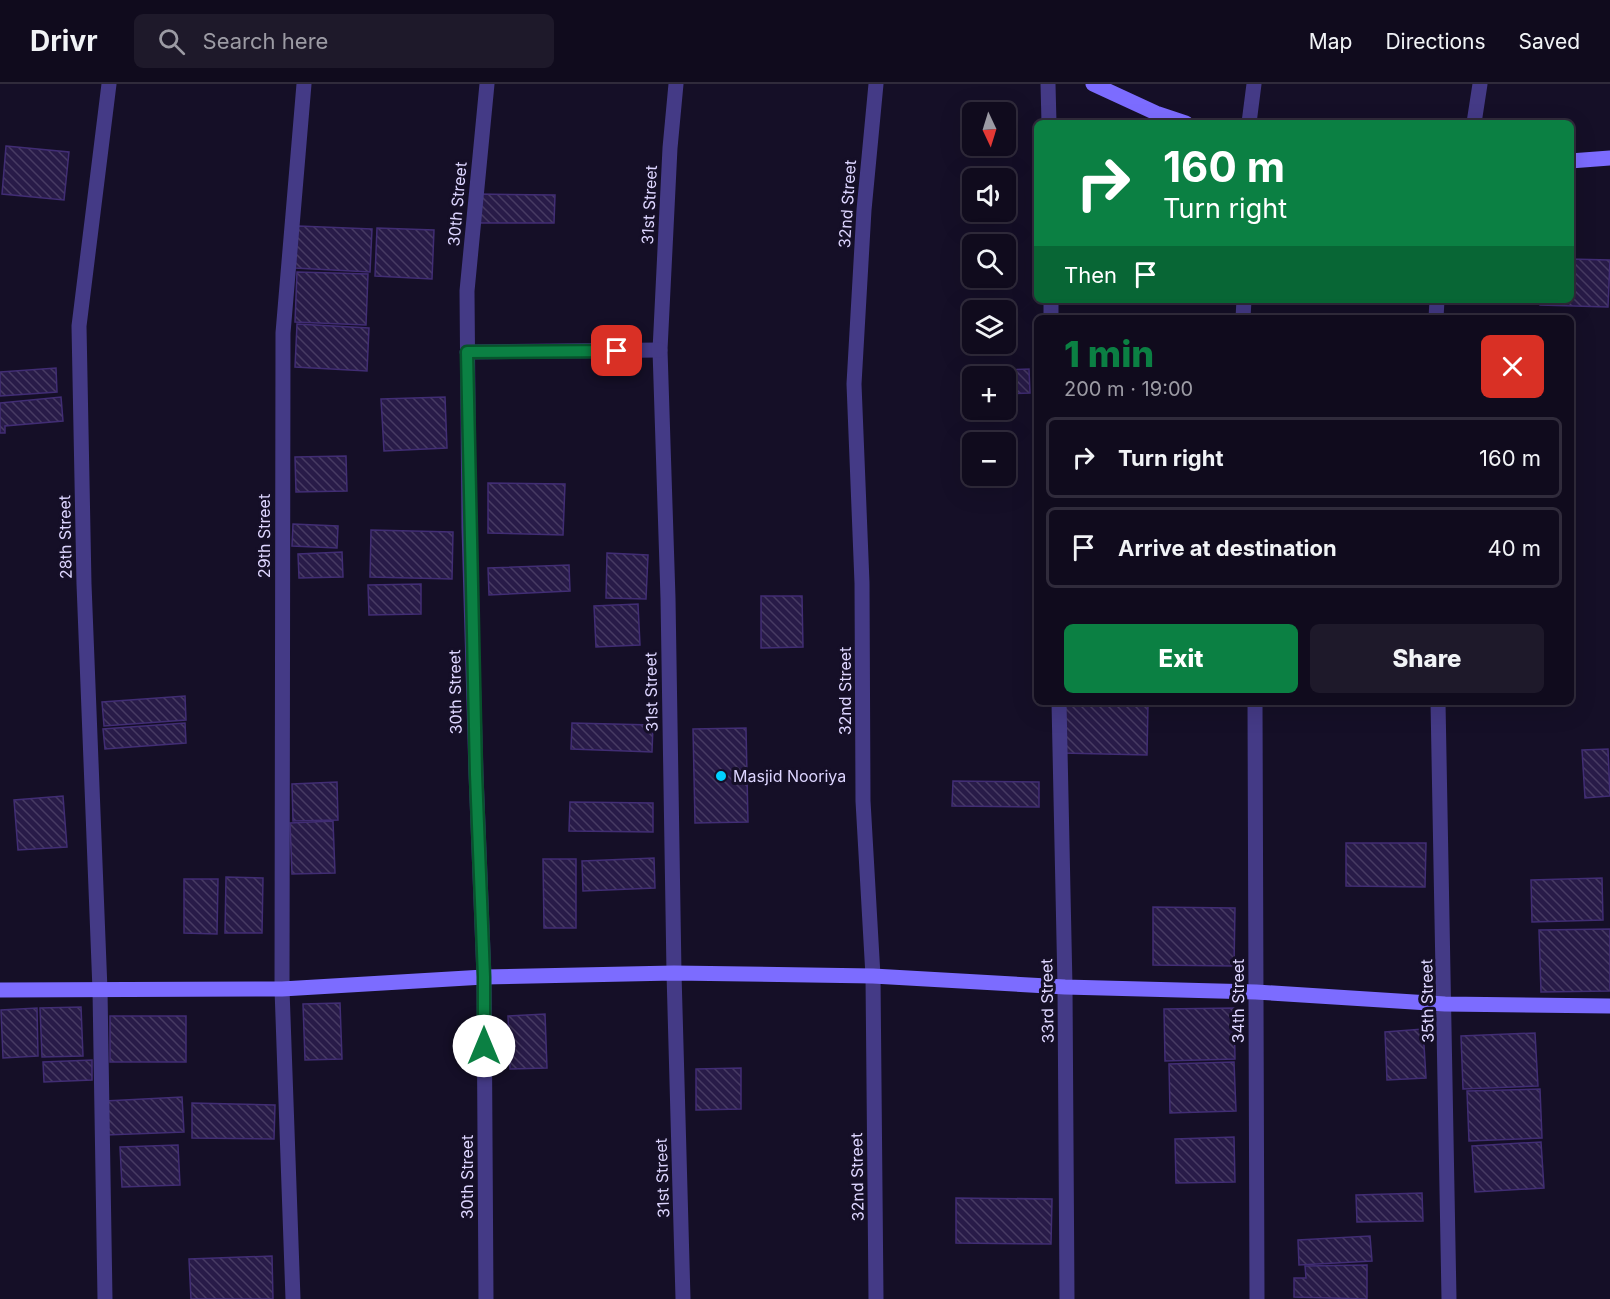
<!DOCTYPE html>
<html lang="en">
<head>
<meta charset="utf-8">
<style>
  body { margin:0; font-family:Inter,sans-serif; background:#1e192a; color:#f1f3f6; height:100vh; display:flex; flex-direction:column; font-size:22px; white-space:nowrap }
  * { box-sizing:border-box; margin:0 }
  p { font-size:20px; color:#9c9ba4 }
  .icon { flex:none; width:33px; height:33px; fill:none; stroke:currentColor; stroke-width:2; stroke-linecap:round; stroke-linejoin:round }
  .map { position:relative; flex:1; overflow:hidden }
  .side { position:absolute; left:1034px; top:231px; width:540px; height:390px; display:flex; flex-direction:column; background:#100b1d; border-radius:9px; box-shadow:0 6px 24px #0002,0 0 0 2px #302b3b }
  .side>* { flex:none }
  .guide { position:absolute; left:1034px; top:36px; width:540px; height:183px; border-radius:9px; box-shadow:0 6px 24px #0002,0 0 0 2px #302b3b; background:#0b8043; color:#fff; overflow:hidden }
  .needle { width:39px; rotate:176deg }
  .fabs { position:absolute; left:962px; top:18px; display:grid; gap:12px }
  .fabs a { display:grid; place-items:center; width:54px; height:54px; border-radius:9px; background:#100b1d; box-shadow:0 6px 24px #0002,0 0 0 2px #302b3b; font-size:30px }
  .pin { position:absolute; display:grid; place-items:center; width:51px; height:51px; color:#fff; margin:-26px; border-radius:12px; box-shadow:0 3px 9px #0006 }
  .me { position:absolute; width:66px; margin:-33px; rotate:0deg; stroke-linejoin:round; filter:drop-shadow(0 0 4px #0008) }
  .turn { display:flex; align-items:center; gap:21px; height:126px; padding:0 30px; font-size:27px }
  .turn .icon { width:78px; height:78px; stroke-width:2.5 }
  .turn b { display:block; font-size:42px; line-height:51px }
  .then { display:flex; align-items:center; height:57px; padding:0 30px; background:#0003; gap:12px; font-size:22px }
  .round { display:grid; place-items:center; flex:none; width:63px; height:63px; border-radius:9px; background:#1e192a }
  .headline { display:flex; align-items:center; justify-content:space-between; height:102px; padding:0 30px }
  h1 { font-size:36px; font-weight:800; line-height:45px; color:#0b8043 }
  .cta { display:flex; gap:12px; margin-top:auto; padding:12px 30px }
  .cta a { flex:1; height:69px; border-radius:9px; background:#0b8043; color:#fff; font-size:24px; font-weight:800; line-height:69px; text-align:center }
  .cta a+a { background:#1e192a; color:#f1f3f6 }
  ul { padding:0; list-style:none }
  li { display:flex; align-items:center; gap:18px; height:81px; margin:0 12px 9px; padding:0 18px; border:3px solid #302b3b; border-radius:9px }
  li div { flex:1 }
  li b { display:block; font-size:22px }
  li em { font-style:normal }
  header { display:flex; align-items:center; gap:36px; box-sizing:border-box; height:84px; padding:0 30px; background:#100b1d; border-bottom:2px solid #302b3b }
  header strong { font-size:28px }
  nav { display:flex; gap:33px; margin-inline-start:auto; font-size:21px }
  .search { width:420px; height:54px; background:#1e192a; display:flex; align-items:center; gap:15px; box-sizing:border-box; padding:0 21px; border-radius:9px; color:#9c9ba4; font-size:22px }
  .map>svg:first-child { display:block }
  .building { fill:url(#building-back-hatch); stroke:#412d74; stroke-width:1.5 }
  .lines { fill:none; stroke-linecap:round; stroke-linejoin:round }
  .street { stroke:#443a86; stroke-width:15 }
  .secondary { stroke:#7c6cff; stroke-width:15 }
  .route-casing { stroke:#07532c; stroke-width:15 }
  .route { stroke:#0b8043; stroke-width:10 }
  .poi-dot { fill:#01d0ff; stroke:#150f27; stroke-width:2 }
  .labels { text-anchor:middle; stroke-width:6; stroke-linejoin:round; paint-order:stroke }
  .street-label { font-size:16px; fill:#ddd5ff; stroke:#150f27 }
  .poi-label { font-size:16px; fill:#ddd5ff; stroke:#150f27; text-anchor:start }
</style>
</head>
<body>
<header>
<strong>Drivr</strong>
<div class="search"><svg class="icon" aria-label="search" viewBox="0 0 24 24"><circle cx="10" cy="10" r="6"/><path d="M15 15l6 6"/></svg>Search here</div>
<nav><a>Map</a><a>Directions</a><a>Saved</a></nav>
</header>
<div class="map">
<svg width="1610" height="1215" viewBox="0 0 1610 1215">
  <defs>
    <pattern id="building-back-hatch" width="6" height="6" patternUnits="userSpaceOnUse" patternTransform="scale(1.5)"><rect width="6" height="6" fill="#281b48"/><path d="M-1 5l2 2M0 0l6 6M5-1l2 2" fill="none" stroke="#473b63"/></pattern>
  </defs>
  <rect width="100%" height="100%" fill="#150f27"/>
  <g class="building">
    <path d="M6,62L69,68L64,116L2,110Z"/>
    <path d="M478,110L555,111L554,139H477Z"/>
    <path d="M298,142L372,145L370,188L295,184Z"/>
    <path d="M377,144L434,146L432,195L375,192Z"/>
    <path d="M1570,175L1610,176L1608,223L1540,221V216H1570Z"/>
    <path d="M297,188L368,190L366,241L295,238Z"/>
    <path d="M297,240L369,244L367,287L295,283Z"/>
    <path d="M56,284L57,308L0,312V288Z"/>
    <path d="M1029,285L1030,309L1005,310V292H972V287Z"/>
    <path d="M61,313L63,337L5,342V349H0V319Z"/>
    <path d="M445,313L447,364L384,367L381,315Z"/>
    <path d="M346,372L347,407L296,408L295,373Z"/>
    <path d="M488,399L565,400L563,451L488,449Z"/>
    <path d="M293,440L338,442L337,464L292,462Z"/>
    <path d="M371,446L453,448L452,495L370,493Z"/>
    <path d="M342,468L343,493L299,494L298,470Z"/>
    <path d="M607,469L648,471L646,515L606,514Z"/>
    <path d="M569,481L570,507L489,511L488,484Z"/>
    <path d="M421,500V530L369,531L368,501Z"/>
    <path d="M761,512H802L803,563L761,564Z"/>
    <path d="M638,520L640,561L596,563L594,522Z"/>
    <path d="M185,612L186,636L104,642L102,618Z"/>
    <path d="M1063,618L1148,619L1147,671L1062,669Z"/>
    <path d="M185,639L186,659L105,665L103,645Z"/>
    <path d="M572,639L653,641L652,668L571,665Z"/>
    <path d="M746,644L748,738L695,739L693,645Z"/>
    <path d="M1608,665L1610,712L1585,714L1582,666Z"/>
    <path d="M953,697L1039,698V723L952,722Z"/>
    <path d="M337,698L338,736L293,737L292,700Z"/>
    <path d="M63,712L67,763L18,766L14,716Z"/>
    <path d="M570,718L653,719V748L569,747Z"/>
    <path d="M333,737L335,789L292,790L290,739Z"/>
    <path d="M1346,759H1426L1425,803L1346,802Z"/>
    <path d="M654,774L655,804L583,807L582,777Z"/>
    <path d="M543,775H576V844H544Z"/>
    <path d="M226,793L263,794L262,849H225Z"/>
    <path d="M1602,794L1603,836L1532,838L1531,796Z"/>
    <path d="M184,795H218L217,850L184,849Z"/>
    <path d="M1153,823L1235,824L1234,882L1153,881Z"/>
    <path d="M1610,845V907L1541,908L1539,846Z"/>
    <path d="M340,919L342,975L305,976L303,920Z"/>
    <path d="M81,923L83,972L42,973L40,924Z"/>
    <path d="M37,924L38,972L3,974L1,926Z"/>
    <path d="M1234,924L1235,975L1165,977L1164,925Z"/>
    <path d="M545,930L547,984L510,985L508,932Z"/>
    <rect x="110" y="932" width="76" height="46"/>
    <path d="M1423,945L1426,994L1387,996L1385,948Z"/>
    <path d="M1535,949L1538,1002L1463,1005L1461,952Z"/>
    <path d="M92,976V996L44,998L43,978Z"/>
    <path d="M1234,978L1236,1027L1170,1029L1169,980Z"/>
    <path d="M741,984V1025L696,1026V985Z"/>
    <path d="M1540,1005L1542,1054L1469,1057L1467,1007Z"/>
    <path d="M182,1013L184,1048L106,1051L105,1017Z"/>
    <path d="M192,1019L275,1021L274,1055L192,1054Z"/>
    <path d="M1234,1053L1235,1098L1176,1099L1175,1055Z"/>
    <path d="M1541,1058L1544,1104L1475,1108L1472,1062Z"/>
    <path d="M178,1061L180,1101L122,1103L120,1063Z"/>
    <path d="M1422,1109L1423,1137L1357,1138L1356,1111Z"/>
    <path d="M956,1114L1052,1115L1051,1160L956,1159Z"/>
    <path d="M1370,1152L1372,1177L1299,1181L1298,1156Z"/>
    <path d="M272,1172L273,1215H191L189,1175Z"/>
    <path d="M1367,1181V1215L1294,1213V1194H1306L1305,1182Z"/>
  </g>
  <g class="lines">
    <g class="street">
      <path d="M676,0L670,64L660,266L668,514L674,889L683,1215"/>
      <path d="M876,0L864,126L854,300L862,499L863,717L873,892L876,1215"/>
      <path d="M1048,0L1049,39"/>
      <path d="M1249,39L1254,0"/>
      <path d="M1474,39L1480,0"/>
      <path d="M1051,216V234"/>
      <path d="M1243,234L1244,216"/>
      <path d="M1436,234L1437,216"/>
      <path d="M467,268L660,266"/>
      <path d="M1059,618L1065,903L1067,1215"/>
      <path d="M1255,618L1257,1215"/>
      <path d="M1438,618L1449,1215"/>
      <path d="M105,1215L100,906L84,500L79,242L109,0"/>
      <path d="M293,1215L282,905L283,249L304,0"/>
      <path d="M486,1215L484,893L476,690L469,444L467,207L487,0"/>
    </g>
    <g class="secondary">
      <path d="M1093,0L1156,29L1186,39"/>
      <path d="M1570,77L1610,74"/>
      <path d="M0,906L282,905L484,893L674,889L873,892L1065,903L1256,908L1445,920L1610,922"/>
    </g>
  </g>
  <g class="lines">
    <g class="route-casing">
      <path id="route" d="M484,962V893L476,690L467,268L617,267"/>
    </g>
    <use href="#route" class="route"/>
  </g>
  <circle class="poi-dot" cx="721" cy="692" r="6"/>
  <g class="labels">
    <g class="street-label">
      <text transform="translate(457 120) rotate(-85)" y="6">30th Street</text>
      <text transform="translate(847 120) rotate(-86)" y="6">32nd Street</text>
      <text transform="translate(649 121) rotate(-87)" y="6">31st Street</text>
      <text transform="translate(264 452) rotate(-90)" y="6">29th Street</text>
      <text transform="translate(65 453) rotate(-91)" y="6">28th Street</text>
      <text transform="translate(845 607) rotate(-90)" y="6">32nd Street</text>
      <text transform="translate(455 608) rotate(-91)" y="6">30th Street</text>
      <text transform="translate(651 608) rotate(-91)" y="6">31st Street</text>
      <text transform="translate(1047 917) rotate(-91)" y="6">33rd Street</text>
      <text transform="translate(1238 917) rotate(-90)" y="6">34th Street</text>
      <text transform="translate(1427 917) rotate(-91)" y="6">35th Street</text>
      <text transform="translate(467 1093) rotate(-90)" y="6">30th Street</text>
      <text transform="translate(857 1093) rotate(-91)" y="6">32nd Street</text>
      <text transform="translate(662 1094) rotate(-92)" y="6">31st Street</text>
    </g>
    <g class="poi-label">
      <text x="733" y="698">Masjid Nooriya</text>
    </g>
  </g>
</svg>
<div class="fabs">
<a><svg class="needle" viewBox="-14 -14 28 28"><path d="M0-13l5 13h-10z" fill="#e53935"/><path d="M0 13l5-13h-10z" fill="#9c9ba4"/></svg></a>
<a><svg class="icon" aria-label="sound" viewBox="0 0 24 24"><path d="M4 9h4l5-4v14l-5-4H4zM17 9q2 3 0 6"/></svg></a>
<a><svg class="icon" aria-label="search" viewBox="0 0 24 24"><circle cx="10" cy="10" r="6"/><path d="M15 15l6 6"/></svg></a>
<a><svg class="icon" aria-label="layers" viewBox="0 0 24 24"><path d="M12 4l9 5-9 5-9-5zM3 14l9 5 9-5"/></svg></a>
<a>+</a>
<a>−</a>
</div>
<div class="pin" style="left:617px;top:267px;background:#d93025"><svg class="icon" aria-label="arrive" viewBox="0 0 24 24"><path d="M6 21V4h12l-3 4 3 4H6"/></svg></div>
<svg class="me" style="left:484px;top:962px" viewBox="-20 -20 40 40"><circle r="19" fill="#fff"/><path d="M0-13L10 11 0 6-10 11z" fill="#0b8043"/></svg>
<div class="guide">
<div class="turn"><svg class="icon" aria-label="right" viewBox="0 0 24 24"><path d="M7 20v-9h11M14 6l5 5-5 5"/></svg><div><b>160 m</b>Turn right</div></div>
<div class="then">Then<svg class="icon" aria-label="arrive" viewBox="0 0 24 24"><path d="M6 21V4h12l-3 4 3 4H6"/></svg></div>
</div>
<section class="side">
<div class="headline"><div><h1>1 min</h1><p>200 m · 19:00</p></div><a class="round" style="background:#d93025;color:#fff"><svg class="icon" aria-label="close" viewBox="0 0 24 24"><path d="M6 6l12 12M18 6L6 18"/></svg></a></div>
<ul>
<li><svg class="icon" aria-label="right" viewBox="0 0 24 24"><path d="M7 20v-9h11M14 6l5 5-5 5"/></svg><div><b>Turn right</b></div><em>160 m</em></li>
<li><svg class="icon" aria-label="arrive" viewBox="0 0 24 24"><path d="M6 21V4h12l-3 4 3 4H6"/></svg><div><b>Arrive at destination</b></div><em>40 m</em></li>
</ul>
<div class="cta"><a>Exit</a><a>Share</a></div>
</section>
</div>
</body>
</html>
